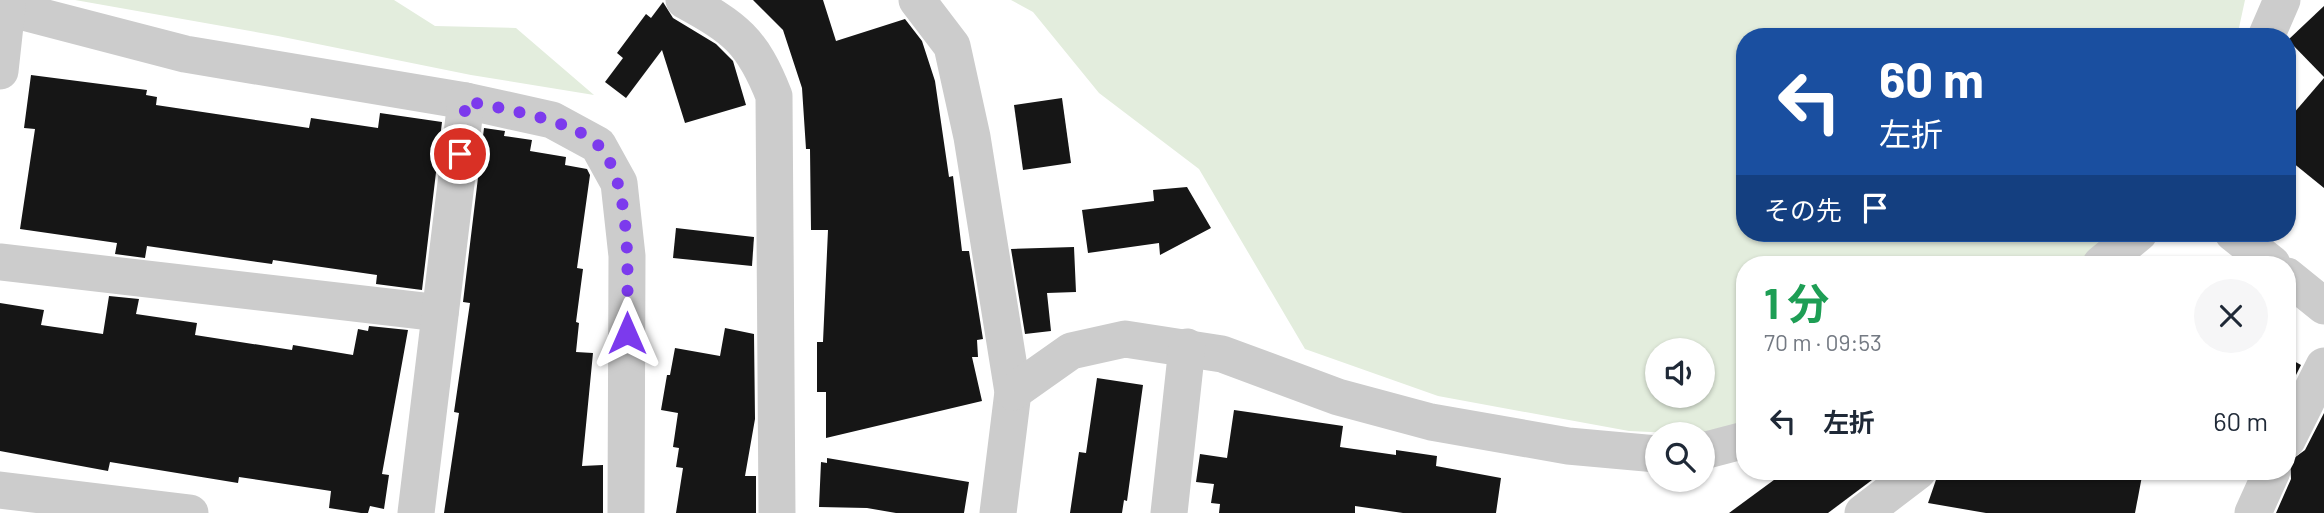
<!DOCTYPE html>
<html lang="ja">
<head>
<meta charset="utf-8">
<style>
  body { margin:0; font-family:Barlow,"Noto Sans JP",sans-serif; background:#f6f6f7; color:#1f2937; height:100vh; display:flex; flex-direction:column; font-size:26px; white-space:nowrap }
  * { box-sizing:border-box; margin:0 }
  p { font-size:23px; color:#747a83 }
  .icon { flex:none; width:38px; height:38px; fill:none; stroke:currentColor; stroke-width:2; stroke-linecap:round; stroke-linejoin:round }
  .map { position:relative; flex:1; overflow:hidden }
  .drawer { position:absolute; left:1736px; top:256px; width:560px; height:224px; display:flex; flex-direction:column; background:#fff; border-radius:28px; box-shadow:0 2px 5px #0004 }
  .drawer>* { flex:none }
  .banner { position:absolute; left:1736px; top:28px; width:560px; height:214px; border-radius:28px; box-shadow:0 2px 5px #0004; background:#1a4fa0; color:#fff; overflow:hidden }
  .tools { position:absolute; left:1645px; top:338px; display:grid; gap:14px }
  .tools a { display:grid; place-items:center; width:70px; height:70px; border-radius:50%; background:#fff; box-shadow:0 2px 5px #0004; font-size:35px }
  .pin { position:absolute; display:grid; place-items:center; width:60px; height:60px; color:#fff; margin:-30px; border:4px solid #fff; border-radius:50%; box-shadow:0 2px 7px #0007 }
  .me { position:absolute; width:77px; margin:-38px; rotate:0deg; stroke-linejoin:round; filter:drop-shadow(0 0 5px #0008) }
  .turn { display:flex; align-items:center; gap:24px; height:147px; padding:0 28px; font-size:32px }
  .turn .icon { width:91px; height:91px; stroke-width:2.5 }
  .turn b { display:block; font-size:49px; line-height:60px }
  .then { display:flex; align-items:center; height:66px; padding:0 28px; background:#0003; gap:14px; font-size:26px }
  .round { display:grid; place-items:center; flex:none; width:74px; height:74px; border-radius:37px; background:#f6f6f7 }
  .summary { display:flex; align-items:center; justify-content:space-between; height:119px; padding:0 28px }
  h1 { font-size:42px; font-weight:700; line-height:52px; color:#1e9e55 }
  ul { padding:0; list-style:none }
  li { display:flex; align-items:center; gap:21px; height:91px; padding:0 28px }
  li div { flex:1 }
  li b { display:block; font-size:26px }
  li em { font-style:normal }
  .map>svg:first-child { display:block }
  .green { fill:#e3eddd; fill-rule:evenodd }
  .building { fill:#161616 }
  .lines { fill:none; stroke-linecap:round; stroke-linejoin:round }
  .minor { stroke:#ccc; stroke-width:37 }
  .route { stroke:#7c3aed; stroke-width:12; stroke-dasharray:0 21.6 }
</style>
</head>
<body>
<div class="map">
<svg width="2324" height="513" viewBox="0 0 2324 513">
  <rect width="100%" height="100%" fill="#fff"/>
  <g class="green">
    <path d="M75,0H394L435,26L516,28L594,95L471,75L278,36Z"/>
    <path d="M1011,0H2245L2237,37H1745V233H2121L2089,264H1745V429L1694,434L1629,431L1438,396L1305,349L1199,169L1099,93L1033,12ZM1657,350H1703V396H1657Z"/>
  </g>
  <g class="building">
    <path d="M753,0H823L836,41L905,19L922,41L935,81L949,177L953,176L962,251H969L983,339L977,340L978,357H972L982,401L826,438V392H817V342H823L828,230H811L810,149H806L802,88L783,30Z"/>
    <path d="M663,2L673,18L716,44L733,61L746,105L685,123L662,50L626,98L605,82L623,58L617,53L646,14L651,18Z"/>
    <path d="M2324,6V77L2288,40Z"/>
    <path d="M31,75L147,90L146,95L157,97L156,105L309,128L311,118L378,128L380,113L442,122L422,290L376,284L377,275L273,260L272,264L147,246L145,258L115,254L117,243L20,229L35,129L24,128Z"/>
    <path d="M2324,78V188L2287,158V121Z"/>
    <path d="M1062,98L1071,163L1023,170L1014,105Z"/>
    <path d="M484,128L505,131L504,136L532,140L530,151L566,157L565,165L587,169L590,175L577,268L583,269L576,322L579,323L576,352L593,353L582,466L603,465V513H444L459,413L454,412L470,303L463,302Z"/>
    <path d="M1187,187L1211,228L1160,255L1159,243L1088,253L1082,210L1154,201L1153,190Z"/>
    <path d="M676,228L754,237L752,266L673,258Z"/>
    <path d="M1074,247L1076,292L1047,293L1051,331L1025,334L1011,249Z"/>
    <path d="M109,296L139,299L136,314L197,323L195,335L292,350L293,345L353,355L358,329L368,331L369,326L408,330L382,474L389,475L384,509L370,506L368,513H361L329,508L331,491L239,477L238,483L110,462L108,471L0,451V303L44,310L41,325L103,334Z"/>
    <path d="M725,328L754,334L755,419L745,476H756V513H676L683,468L676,467L679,448L673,447L678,413L661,410L667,375H670L675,348L720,356Z"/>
    <path d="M2287,357L2301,365L2287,393Z"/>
    <path d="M1097,378L1143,385L1127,501L1124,500L1122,513H1070L1079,452L1086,453Z"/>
    <path d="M1234,410L1343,426L1340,447L1396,455V450L1437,456L1436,466L1501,478L1496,513H1403L1355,506V513H1219L1220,504L1211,503L1214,484L1196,482L1200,454L1227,458Z"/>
    <path d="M2324,413V513H2276L2291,479L2290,461L2305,450Z"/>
    <path d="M827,458L969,482L964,513H896L867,508L819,507L821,462L827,463Z"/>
    <path d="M1786,471H1884L1828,513H1729Z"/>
    <path d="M1939,471H2143L2135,513H1986L1928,503Z"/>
  </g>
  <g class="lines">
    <g class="minor">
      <path d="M684,0C735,28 752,40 774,96L777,513"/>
      <path d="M917,0L952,46L972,137L1013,392L998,513"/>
      <path d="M0,6L185,54L466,101L552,120L598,145L619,183L627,256L626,513"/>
      <path d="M2266,37L2282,0"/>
      <path d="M0,71L7,7"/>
      <path d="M2233,233L2272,264"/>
      <path d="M0,262L440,313"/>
      <path d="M2101,264L2139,233"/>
      <path d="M2287,276L2324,306"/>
      <path d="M1013,392L1071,351L1125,339L1222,354L1338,397L1431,422L1568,446L1657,454"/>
      <path d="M2287,440L2324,366"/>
      <path d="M1703,451L1745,440"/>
      <path d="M0,490L190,513"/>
      <path d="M416,513L466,101"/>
      <path d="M1169,513L1187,347"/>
      <path d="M1863,513L1918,471"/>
      <path d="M2253,513L2272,471"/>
    </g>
  </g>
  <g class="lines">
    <path class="route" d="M460,154L466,101C500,108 574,120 598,145C634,182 627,284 627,333"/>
  </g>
</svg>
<div class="tools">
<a><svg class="icon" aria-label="sound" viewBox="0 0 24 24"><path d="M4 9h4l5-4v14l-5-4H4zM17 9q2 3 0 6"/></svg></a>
<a><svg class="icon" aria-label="search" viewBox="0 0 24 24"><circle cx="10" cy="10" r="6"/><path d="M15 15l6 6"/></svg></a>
</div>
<div class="pin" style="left:460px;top:154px;background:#d93025"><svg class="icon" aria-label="arrive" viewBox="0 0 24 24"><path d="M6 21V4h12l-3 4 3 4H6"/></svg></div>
<svg class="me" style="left:627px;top:333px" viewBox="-20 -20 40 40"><path d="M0-17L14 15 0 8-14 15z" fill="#7c3aed" stroke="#fff" stroke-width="4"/></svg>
<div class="banner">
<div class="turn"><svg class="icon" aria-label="left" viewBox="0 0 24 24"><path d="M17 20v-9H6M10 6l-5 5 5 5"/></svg><div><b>60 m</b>左折</div></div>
<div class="then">その先<svg class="icon" aria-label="arrive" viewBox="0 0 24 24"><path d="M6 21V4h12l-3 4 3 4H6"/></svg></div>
</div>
<section class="drawer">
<div class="summary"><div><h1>1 分</h1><p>70 m · 09:53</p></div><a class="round"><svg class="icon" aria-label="close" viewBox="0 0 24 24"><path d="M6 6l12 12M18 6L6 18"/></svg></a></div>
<ul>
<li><svg class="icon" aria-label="left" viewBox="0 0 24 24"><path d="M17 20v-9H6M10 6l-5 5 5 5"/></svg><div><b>左折</b></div><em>60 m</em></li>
</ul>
</section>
</div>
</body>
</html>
